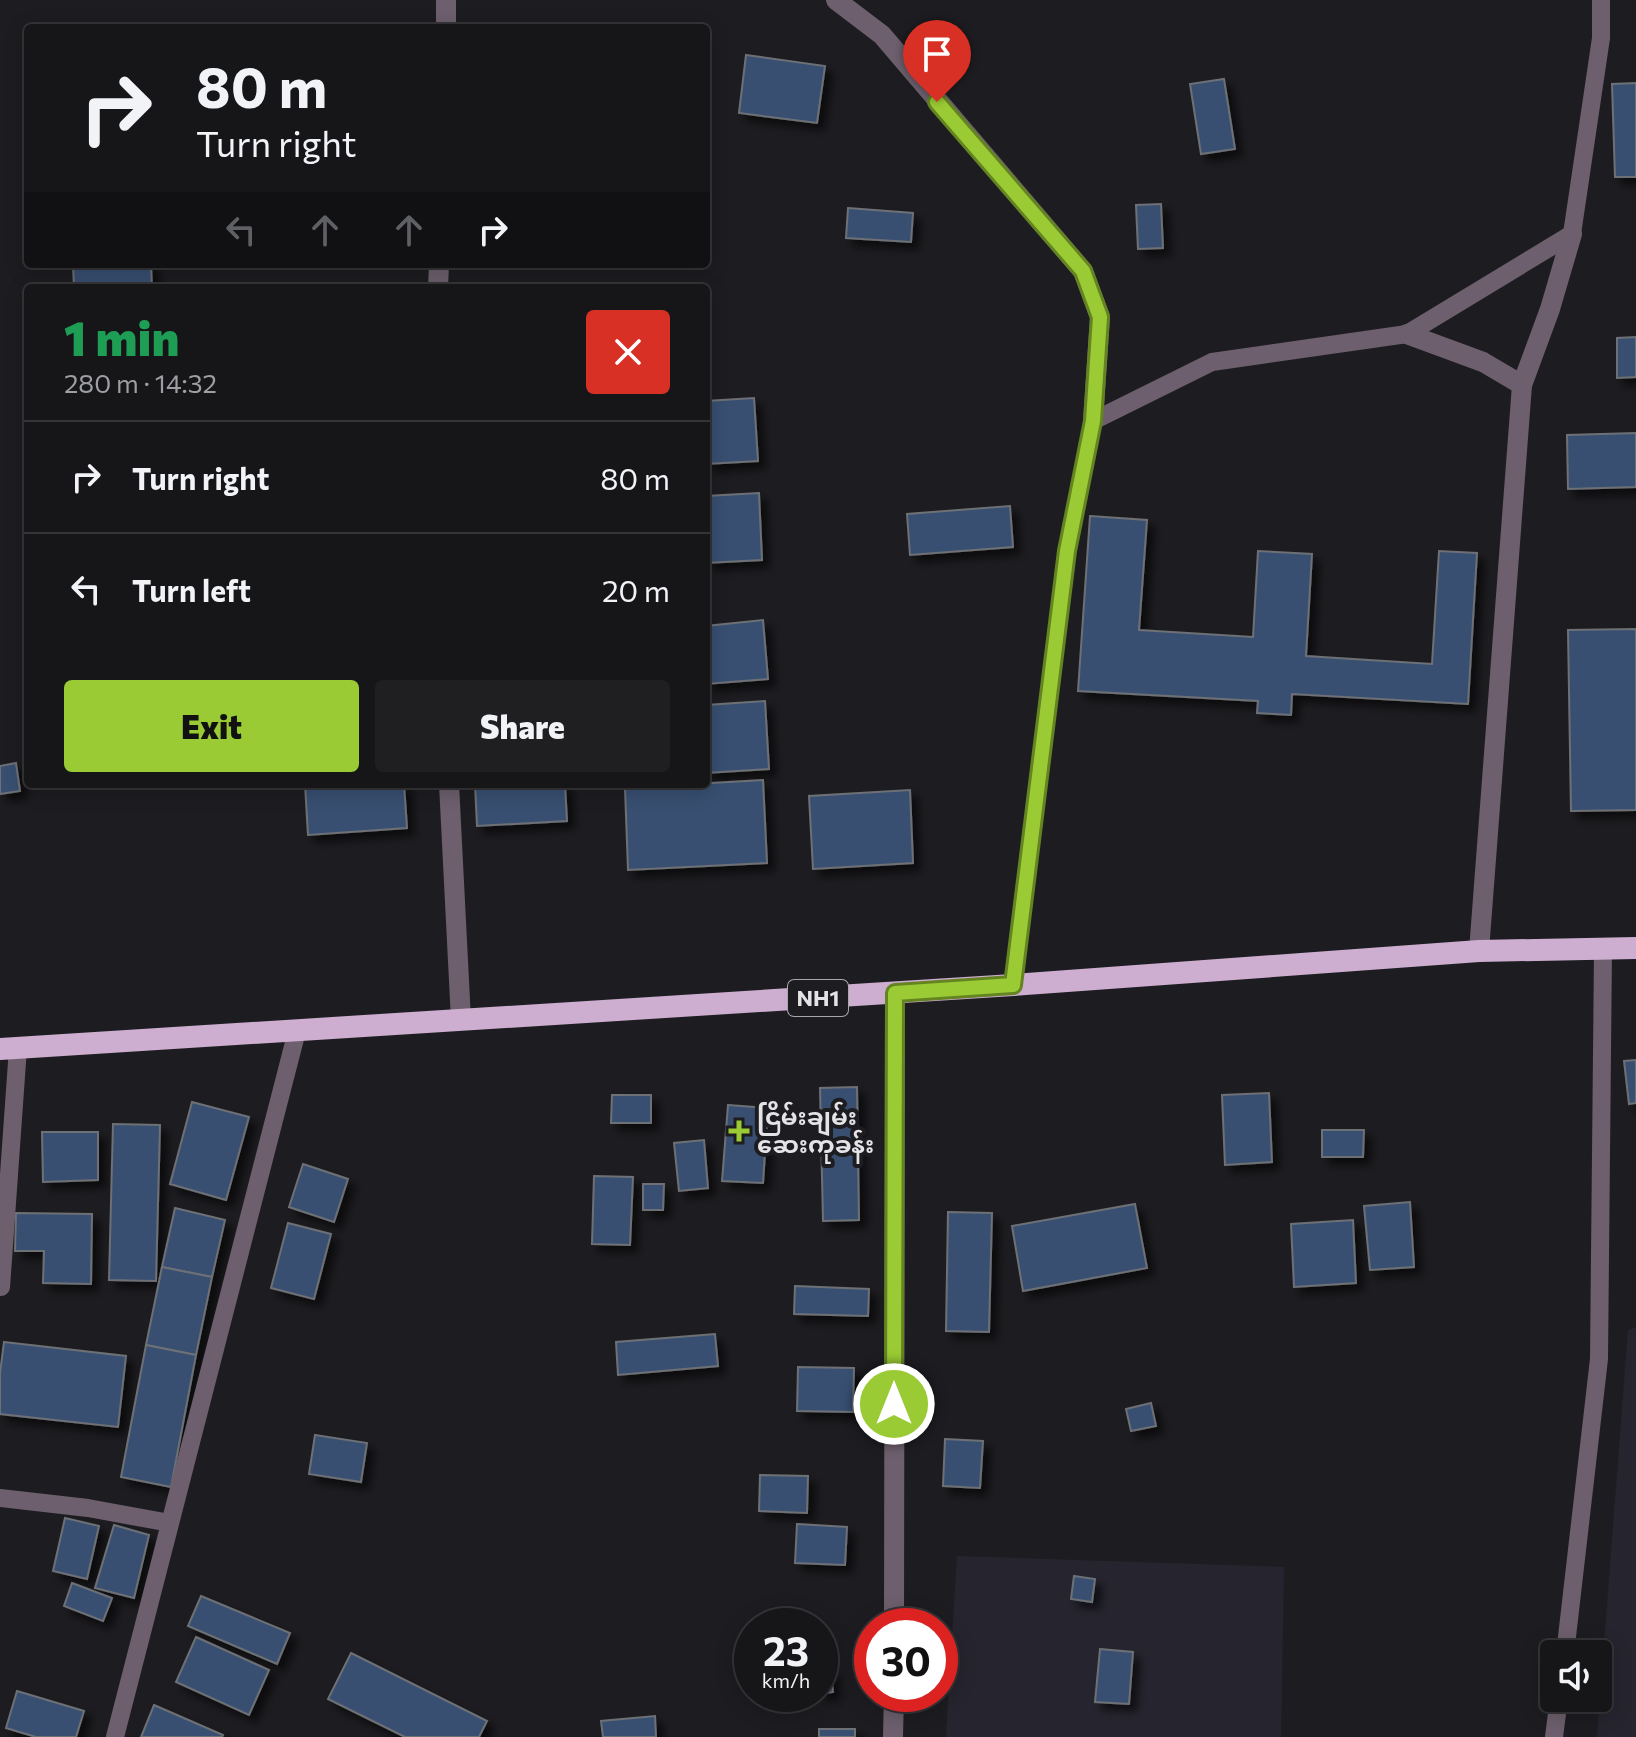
<!DOCTYPE html>
<html lang="en">
<head>
<meta charset="utf-8">
<style>
  body { margin:0; font-family:Commissioner,"Noto Sans Myanmar",sans-serif; background:#1f1f22; color:#f1f3f6; height:100vh; display:flex; flex-direction:column; font-size:30px; white-space:nowrap }
  * { box-sizing:border-box; margin:0 }
  p { font-size:26px; color:#9e9fa2 }
  .icon { flex:none; width:44px; height:44px; fill:none; stroke:currentColor; stroke-width:2; stroke-linecap:round; stroke-linejoin:round }
  .map { position:relative; flex:1; overflow:hidden }
  .side { position:absolute; left:24px; top:284px; width:686px; height:504px; display:flex; flex-direction:column; background:#161619; border-radius:8px; box-shadow:0 4px 20px #0003,0 0 0 2px #353538 }
  .side>* { flex:none }
  .banner { position:absolute; left:24px; top:24px; width:686px; height:244px; border-radius:8px; box-shadow:0 4px 20px #0003,0 0 0 2px #353538; background:#161619; color:#f1f3f6; overflow:hidden }
  .tools { position:absolute; left:1540px; top:1640px; display:grid; gap:16px }
  .tools a { display:grid; place-items:center; width:72px; height:72px; border-radius:8px; background:#161619; box-shadow:0 4px 20px #0003,0 0 0 2px #353538; font-size:40px }
  .speed { position:absolute; left:734px; top:1608px; display:flex; gap:16px; font-size:40px; font-weight:700; text-align:center }
  .speed>* { display:grid; place-content:center; width:104px; height:104px; border-radius:50%; background:#161619; box-shadow:0 4px 20px #0003,0 0 0 2px #353538; line-height:1 }
  .speed small { font-size:20px; font-weight:400 }
  .speed .limit { border:12px solid #d22; background:#fff; color:#111 }
  .pin { position:absolute; display:grid; place-items:center; width:68px; height:68px; color:#fff; margin:-82px -34px; border-radius:50% 50% 50% 0; rotate:-45deg; box-shadow:0 0 8px #0007 }
  .pin .icon { rotate:45deg }
  .me { position:absolute; width:88px; margin:-44px; rotate:0deg; stroke-linejoin:round; filter:drop-shadow(0 0 6px #0008) }
  .turn { display:flex; align-items:center; gap:28px; height:168px; padding:0 40px; font-size:36px }
  .turn .icon { width:104px; height:104px; stroke-width:2.5 }
  .turn b { display:block; font-size:56px; line-height:68px }
  .lanes { display:flex; align-items:center; height:76px; padding:0 40px; background:#0003; justify-content:center; gap:40px; direction:ltr }
  .lanes .off { opacity:.35 }
  .round { display:grid; place-items:center; flex:none; width:84px; height:84px; border-radius:8px; background:#1f1f22 }
  .head { display:flex; align-items:center; justify-content:space-between; height:136px; padding:0 40px }
  h1 { font-size:48px; font-weight:800; line-height:60px; color:#1e9e55 }
  .primary-button { display:flex; gap:16px; margin-top:auto; padding:16px 40px }
  .primary-button a { flex:1; height:92px; border-radius:8px; background:#9acb34; color:#111; font-size:32px; font-weight:800; line-height:92px; text-align:center }
  .primary-button a+a { background:#1f1f22; color:#f1f3f6 }
  ul { padding:0; list-style:none }
  li { display:flex; align-items:center; gap:24px; height:112px; padding:0 40px; border-top:2px solid #353538 }
  li div { flex:1 }
  li b { display:block; font-size:30px }
  li em { font-style:normal }
  .map>svg:first-child { display:block }
  .built { fill:#26252f }
  .building { fill:#384f71; stroke:#6d7075; stroke-width:2; filter:url(#shadow) }
  .lines { fill:none; stroke-linecap:round; stroke-linejoin:round }
  .service { stroke:#6d5f6d; stroke-width:18 }
  .minor { stroke:#6d5f6d; stroke-width:20 }
  .trunk { stroke:#ceaed0; stroke-width:22 }
  .route-casing { stroke:#648422; stroke-width:20 }
  .route { stroke:#9acb34; stroke-width:14 }
  .poi-dot { fill:#9acb34; stroke:#1d1d21; stroke-width:3 }
  .labels { text-anchor:middle; stroke-width:8; stroke-linejoin:round; paint-order:stroke }
  .shield { fill:#1d1d21; stroke:#a8a8ab; stroke-width:2 }
  .shield-label { font-size:22px; font-weight:bold; fill:#e4e3e6 }
  .poi-label { font-size:24px; font-weight:bold; fill:#e4e3e6; stroke:#1d1d21; text-anchor:start }
</style>
</head>
<body>
<div class="map">
<svg width="1636" height="1737" viewBox="0 0 1636 1737">
  <defs>
    <filter id="shadow"><feDropShadow dx="7" dy="7" stdDeviation="4" flood-color="#0009"/></filter>
  </defs>
  <rect width="100%" height="100%" fill="#1d1d21"/>
  <g class="built">
    <path d="M1636,1327V1737H1597L1628,1330Z"/>
    <path d="M957,1556L1284,1567L1281,1737H946Z"/>
  </g>
  <g class="building">
    <path d="M746,55L825,66L817,123L739,113Z"/>
    <path d="M1224,79L1235,149L1201,154L1190,84Z"/>
    <path d="M1636,83V177H1615L1612,84Z"/>
    <path d="M1161,204L1163,248L1138,249L1136,205Z"/>
    <path d="M848,208L913,213L911,242L846,238Z"/>
    <path d="M73,264H151L152,288H74Z"/>
    <path d="M1636,337V377L1617,378V338Z"/>
    <path d="M754,398L758,461L706,464V401Z"/>
    <path d="M1636,433V487L1568,489L1567,435Z"/>
    <path d="M759,493L762,560L706,563V496Z"/>
    <path d="M1010,506L1013,547L910,555L907,514Z"/>
    <path d="M1090,516L1147,520L1139,630L1253,637L1258,551L1312,554L1306,656L1432,664L1439,551L1477,553L1468,704L1292,694L1291,715L1257,713L1258,701L1078,691Z"/>
    <path d="M763,620L768,679L706,684V626Z"/>
    <path d="M1636,629V810L1571,811L1568,630Z"/>
    <path d="M765,701L769,769L706,773V705Z"/>
    <path d="M16,763L20,791L0,794V766Z"/>
    <path d="M763,780L767,863L628,870L625,788Z"/>
    <path d="M305,784H404L407,828L308,835Z"/>
    <path d="M475,784H565L567,821L477,826Z"/>
    <path d="M910,790L913,863L813,869L809,796Z"/>
    <path d="M1636,1060V1103L1629,1104L1624,1061Z"/>
    <path d="M857,1087L859,1220L823,1221L820,1088Z"/>
    <path d="M1269,1093L1272,1162L1225,1165L1222,1095Z"/>
    <path d="M612,1095H651V1123H611Z"/>
    <path d="M192,1102L249,1117L226,1200L170,1184Z"/>
    <path d="M728,1105L768,1108L763,1183L722,1181Z"/>
    <path d="M113,1124L160,1125L156,1281L109,1280Z"/>
    <path d="M1322,1130H1364L1363,1157H1322Z"/>
    <path d="M42,1132H98V1180L43,1182Z"/>
    <path d="M704,1140L708,1188L679,1191L674,1143Z"/>
    <path d="M303,1164L348,1179L334,1222L289,1207Z"/>
    <path d="M594,1176L633,1177L630,1245L592,1244Z"/>
    <path d="M643,1184H664L663,1210H643Z"/>
    <path d="M1410,1202L1414,1267L1370,1270L1364,1206Z"/>
    <path d="M1135,1204L1147,1268L1023,1291L1012,1226Z"/>
    <path d="M175,1208L225,1220L212,1277L162,1267Z"/>
    <path d="M948,1212L992,1213L989,1332L946,1331Z"/>
    <path d="M16,1213L92,1214L91,1284L43,1283L44,1251H15Z"/>
    <path d="M1353,1220L1356,1283L1294,1287L1291,1224Z"/>
    <path d="M288,1223L331,1234L314,1299L271,1288Z"/>
    <path d="M162,1267L212,1277L196,1355L146,1345Z"/>
    <path d="M795,1286L869,1289L868,1316L794,1314Z"/>
    <path d="M715,1334L718,1366L618,1375L616,1342Z"/>
    <path d="M4,1342L126,1356L118,1427L0,1414V1373Z"/>
    <path d="M146,1345L196,1355L171,1487L121,1477Z"/>
    <path d="M798,1367L854,1368L853,1412L797,1411Z"/>
    <path d="M1151,1403L1156,1426L1131,1431L1126,1409Z"/>
    <path d="M315,1435L367,1443L361,1482L309,1474Z"/>
    <path d="M945,1439L983,1441L980,1488L943,1486Z"/>
    <path d="M760,1475L808,1476L807,1513L759,1511Z"/>
    <path d="M65,1518L99,1526L87,1579L53,1571Z"/>
    <path d="M797,1524L847,1527L845,1565L795,1563Z"/>
    <path d="M114,1525L149,1535L134,1598L95,1588Z"/>
    <path d="M1074,1576L1095,1579L1092,1602L1071,1599Z"/>
    <path d="M72,1583L112,1598L103,1621L64,1606Z"/>
    <path d="M201,1596L290,1633L277,1664L188,1626Z"/>
    <path d="M196,1637L269,1670L249,1715L176,1682Z"/>
    <path d="M1100,1649L1133,1652L1129,1704L1095,1702Z"/>
    <path d="M351,1653L487,1721L479,1737H405L328,1699Z"/>
    <path d="M830,1669L833,1692L820,1694V1670Z"/>
    <path d="M17,1691L84,1711L76,1737H36L6,1728Z"/>
    <path d="M154,1705L223,1735L222,1737H141Z"/>
    <path d="M655,1716L656,1737H603L601,1721Z"/>
    <rect x="819" y="1729" width="36" height="8"/>
  </g>
  <g class="lines">
    <g class="service">
      <path d="M1013,985L1067,551L1093,421L1212,362L1407,334L1572,234L1601,38V0"/>
      <path d="M1,1287L18,1048"/>
      <path d="M0,1498L88,1508L170,1523"/>
      <path d="M1565,1654L1599,1359L1603,950"/>
      <path d="M115,1737L297,1031"/>
      <path d="M1554,1737L1559,1698"/>
    </g>
    <g class="minor">
      <path d="M836,0L882,35L1083,271L1100,317L1093,421"/>
      <path d="M446,28V0"/>
      <path d="M438,288L439,264"/>
      <path d="M1407,334L1483,362L1522,385"/>
      <path d="M449,784L461,1020"/>
      <path d="M1479,951L1522,385L1550,309L1572,234"/>
      <path d="M894,1626L895,993"/>
      <path d="M893,1737L894,1694"/>
    </g>
    <path class="trunk" d="M0,1049L1013,985L1479,951L1636,948"/>
  </g>
  <g class="lines">
    <g class="route-casing">
      <path id="route" d="M894,1404L895,993L1013,985L1067,551L1093,421L1100,317L1083,271L937,102"/>
    </g>
    <use href="#route" class="route"/>
  </g>
  <path class="poi-dot" d="M735 1119h8v8h8v8h-8v8h-8v-8h-8v-8h8z"/>
  <g class="labels">
    <rect class="shield" x="788" y="980" width="60" height="36" rx="6"/>
    <g class="shield-label">
      <text x="818" y="1006">NH1</text>
    </g>
    <g class="poi-label">
      <text x="757" y="1125">ငြိမ်းချမ်း<tspan x="757" dy="28">ဆေးကုခန်း</tspan></text>
    </g>
  </g>
</svg>
<div class="tools">
<a><svg class="icon" aria-label="sound" viewBox="0 0 24 24"><path d="M4 9h4l5-4v14l-5-4H4zM17 9q2 3 0 6"/></svg></a>
</div>
<div class="speed"><div>23<small>km/h</small></div><div class="limit">30</div></div>
<div class="pin" style="left:937px;top:102px;background:#d93025"><svg class="icon" aria-label="arrive" viewBox="0 0 24 24"><path d="M6 21V4h12l-3 4 3 4H6"/></svg></div>
<svg class="me" style="left:894px;top:1404px" viewBox="-20 -20 40 40"><circle r="17" fill="#9acb34" stroke="#fff" stroke-width="3"/><path d="M0-11L8 9 0 5-8 9z" fill="#fff"/></svg>
<div class="banner">
<div class="turn"><svg class="icon" aria-label="right" viewBox="0 0 24 24"><path d="M7 20v-9h11M14 6l5 5-5 5"/></svg><div><b>80 m</b>Turn right</div></div>
<div class="lanes"><svg class="icon off" aria-label="left" viewBox="0 0 24 24"><path d="M17 20v-9H6M10 6l-5 5 5 5"/></svg><svg class="icon off" aria-label="ahead" viewBox="0 0 24 24"><path d="M12 20V5M6 11l6-6 6 6"/></svg><svg class="icon off" aria-label="ahead" viewBox="0 0 24 24"><path d="M12 20V5M6 11l6-6 6 6"/></svg><svg class="icon" aria-label="right" viewBox="0 0 24 24"><path d="M7 20v-9h11M14 6l5 5-5 5"/></svg></div>
</div>
<section class="side">
<div class="head"><div><h1>1 min</h1><p>280 m · 14:32</p></div><a class="round" style="background:#d93025;color:#fff"><svg class="icon" aria-label="close" viewBox="0 0 24 24"><path d="M6 6l12 12M18 6L6 18"/></svg></a></div>
<ul>
<li><svg class="icon" aria-label="right" viewBox="0 0 24 24"><path d="M7 20v-9h11M14 6l5 5-5 5"/></svg><div><b>Turn right</b></div><em>80 m</em></li>
<li><svg class="icon" aria-label="left" viewBox="0 0 24 24"><path d="M17 20v-9H6M10 6l-5 5 5 5"/></svg><div><b>Turn left</b></div><em>20 m</em></li>
</ul>
<div class="primary-button"><a>Exit</a><a>Share</a></div>
</section>
</div>
</body>
</html>
